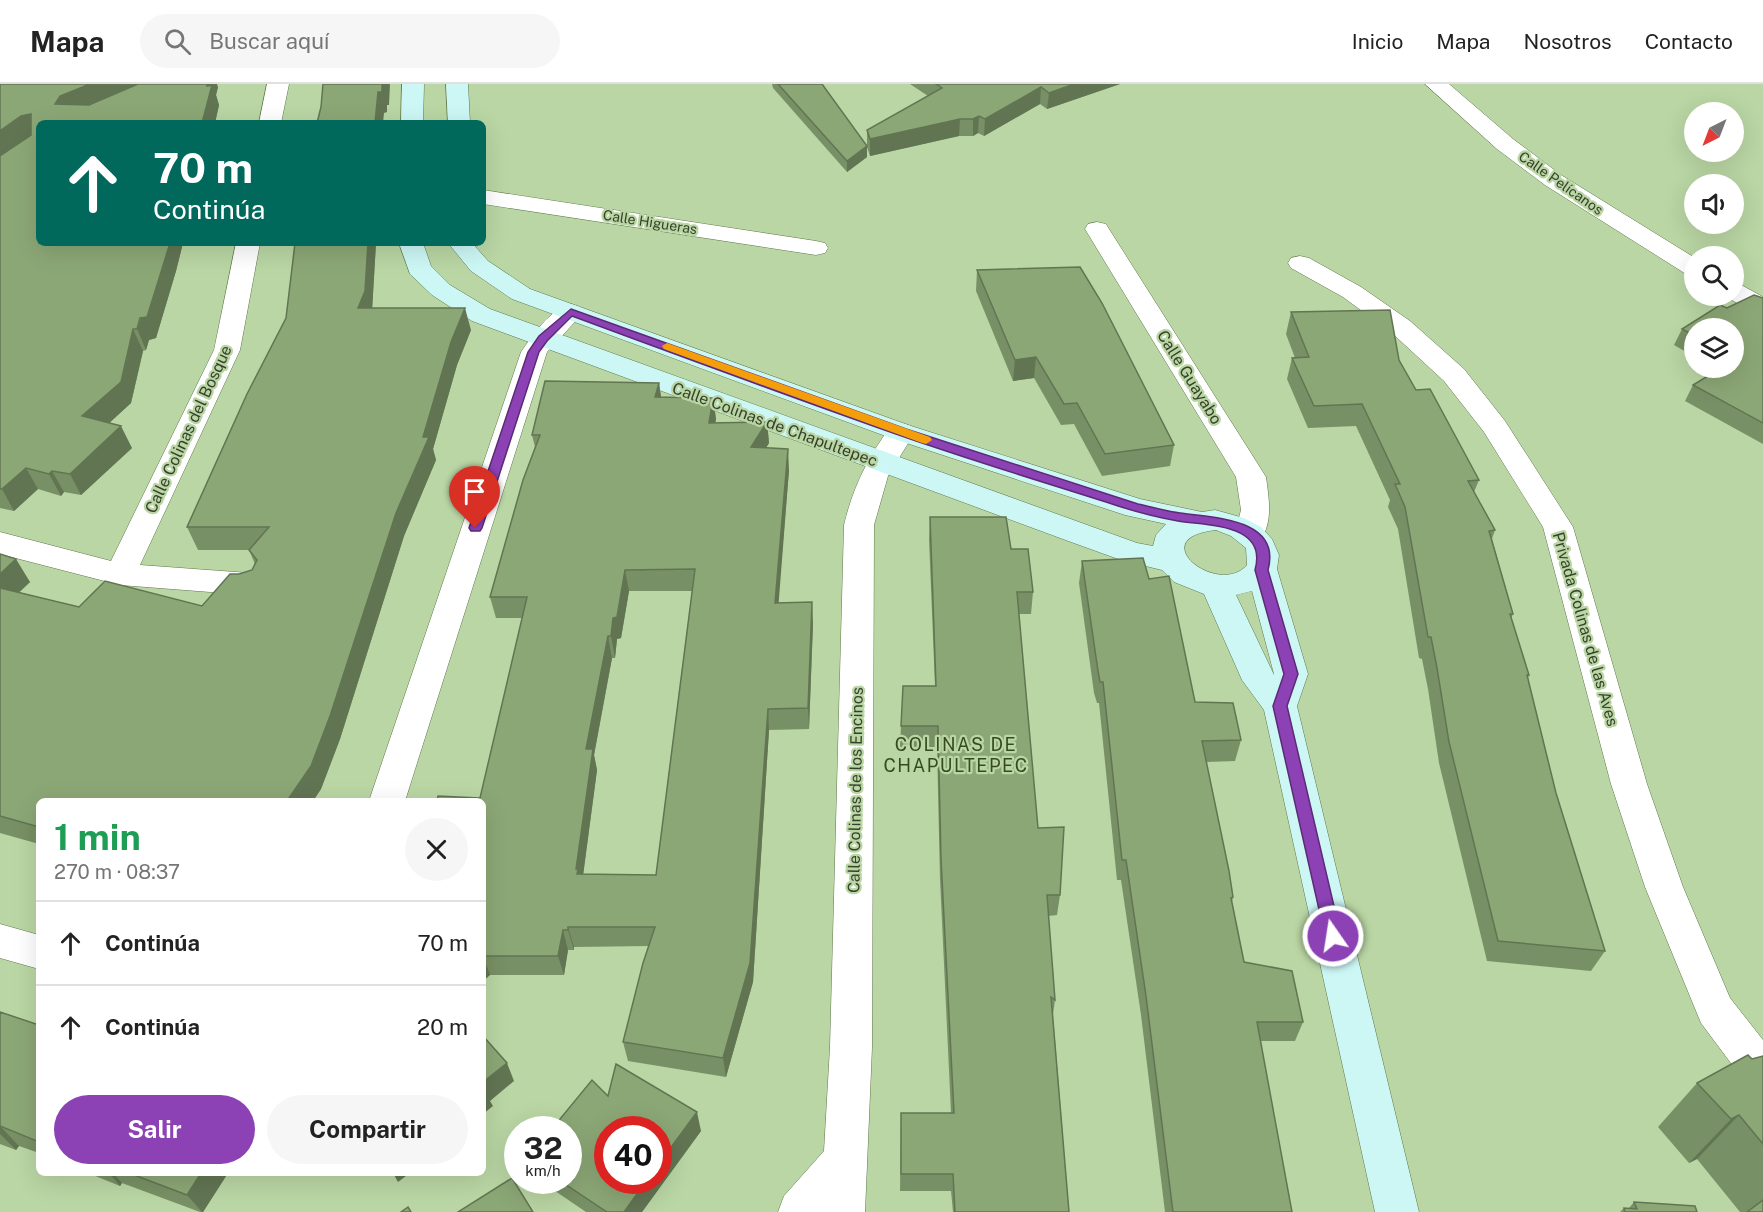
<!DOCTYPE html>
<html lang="es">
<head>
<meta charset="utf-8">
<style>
  body { margin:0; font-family:"Public Sans",sans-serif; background:#f6f6f6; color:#222; height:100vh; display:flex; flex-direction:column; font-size:22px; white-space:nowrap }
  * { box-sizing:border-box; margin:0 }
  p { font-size:20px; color:#767676 }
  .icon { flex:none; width:33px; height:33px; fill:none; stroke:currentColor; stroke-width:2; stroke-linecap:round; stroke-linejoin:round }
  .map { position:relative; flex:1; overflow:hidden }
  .side { position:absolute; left:36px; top:714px; width:450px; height:378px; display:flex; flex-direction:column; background:#fff; border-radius:9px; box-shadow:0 6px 24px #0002 }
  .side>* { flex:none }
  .guide { position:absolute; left:36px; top:36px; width:450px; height:126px; border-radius:9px; box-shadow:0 6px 24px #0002; background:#00695c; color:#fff; overflow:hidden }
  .needle { width:39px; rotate:222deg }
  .fabs { position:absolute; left:1684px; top:18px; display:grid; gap:12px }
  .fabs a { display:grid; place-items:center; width:60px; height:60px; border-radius:50%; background:#fff; box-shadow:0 6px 24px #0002; font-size:30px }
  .speed { position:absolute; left:504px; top:1032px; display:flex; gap:12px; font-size:30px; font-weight:700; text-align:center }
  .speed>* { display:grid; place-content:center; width:78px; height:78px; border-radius:50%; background:#fff; box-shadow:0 6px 24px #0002; line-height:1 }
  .speed small { font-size:15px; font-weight:400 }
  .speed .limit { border:9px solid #d22; background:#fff; color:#111 }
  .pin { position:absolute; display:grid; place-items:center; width:51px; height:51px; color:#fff; margin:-62px -26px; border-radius:50% 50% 50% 0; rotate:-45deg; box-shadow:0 0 6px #0007 }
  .pin .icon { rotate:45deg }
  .me { position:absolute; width:66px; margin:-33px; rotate:347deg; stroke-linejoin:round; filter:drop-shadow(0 0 4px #0008) }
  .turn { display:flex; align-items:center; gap:21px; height:126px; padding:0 18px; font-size:27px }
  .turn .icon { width:78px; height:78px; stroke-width:2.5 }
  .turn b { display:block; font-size:42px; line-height:51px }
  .round { display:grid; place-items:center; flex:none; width:63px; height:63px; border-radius:32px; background:#f6f6f6 }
  .head { display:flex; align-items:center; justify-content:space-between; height:102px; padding:0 18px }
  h1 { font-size:36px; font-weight:700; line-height:45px; color:#1e9e55 }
  .button { display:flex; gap:12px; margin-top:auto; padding:12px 18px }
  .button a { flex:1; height:69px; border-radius:36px; background:#8c42b5; color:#fff; font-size:24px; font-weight:700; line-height:69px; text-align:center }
  .button a+a { background:#f6f6f6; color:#222 }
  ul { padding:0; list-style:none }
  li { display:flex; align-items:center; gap:18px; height:84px; padding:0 18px; border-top:2px solid #e0e0e0 }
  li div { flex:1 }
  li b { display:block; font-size:22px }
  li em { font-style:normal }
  header { display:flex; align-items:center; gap:36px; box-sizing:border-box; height:84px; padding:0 30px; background:#fff; border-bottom:2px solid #e0e0e0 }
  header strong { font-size:28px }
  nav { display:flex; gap:33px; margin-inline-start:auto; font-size:21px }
  .search { width:420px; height:54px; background:#f6f6f6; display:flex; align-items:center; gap:15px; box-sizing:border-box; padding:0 21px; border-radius:33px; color:#767676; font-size:22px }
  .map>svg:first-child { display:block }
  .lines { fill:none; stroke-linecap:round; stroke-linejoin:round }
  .street-casing { stroke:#5f784a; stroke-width:1 }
  .secondary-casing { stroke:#5f784a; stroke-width:1 }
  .street { fill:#fff; fill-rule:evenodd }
  .secondary { fill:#ccf7f5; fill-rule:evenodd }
  .wall { fill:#789065; fill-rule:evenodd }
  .shaded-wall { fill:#627553 }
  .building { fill:#8ca776; stroke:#627553; stroke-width:1.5; fill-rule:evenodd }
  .route { fill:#8c42b5; stroke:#5b2b76; stroke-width:1.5 }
  .slow { fill:#f59e0b }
  .labels { text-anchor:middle; stroke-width:4.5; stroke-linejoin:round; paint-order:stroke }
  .far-street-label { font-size:14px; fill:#36412c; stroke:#bad6a4 }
  .street-label { font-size:16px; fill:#36412c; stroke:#bad6a4 }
  .neighbourhood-label { font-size:18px; letter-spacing:1.5px; fill:#354b1f; stroke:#bad6a4 }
</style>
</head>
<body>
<header>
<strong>Mapa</strong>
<div class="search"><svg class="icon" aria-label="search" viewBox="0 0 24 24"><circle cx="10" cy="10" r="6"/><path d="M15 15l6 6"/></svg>Buscar aquí</div>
<nav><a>Inicio</a><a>Mapa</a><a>Nosotros</a><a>Contacto</a></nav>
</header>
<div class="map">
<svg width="1763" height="1128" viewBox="0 0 1763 1128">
  <rect width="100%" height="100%" fill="#bad6a4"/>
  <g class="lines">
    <g class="street-casing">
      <g id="street">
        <path d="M267,0H289L281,39H259Z"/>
        <path d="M1425,0H1449L1513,55L1561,91L1695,174V193L1686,190L1545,101L1497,65Z"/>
        <path d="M483,106L816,157L825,159L828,164L825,169L816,171L483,120Z"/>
        <path d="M1097,138L1106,140L1109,145L1266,393C1269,416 1273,436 1261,456L1250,459L1239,456L1235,449L1241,426L1236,393L1085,145L1088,140Z"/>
        <path d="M236,159H260L240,266L140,481L249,489L260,492L265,500L260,508L249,511L120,501L0,470V448L111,477L214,266Z"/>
        <path d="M1300,172L1309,174L1361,203L1410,237L1464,285L1505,337L1573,443L1647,700L1683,803L1730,914L1763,956V1007L1748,1002L1701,939L1645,803L1611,700L1543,443L1484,348L1444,297L1392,249L1343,213L1291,184L1288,179L1291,174Z"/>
        <path d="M1734,199L1743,202L1763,213V232L1754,229L1725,212H1734Z"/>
        <path d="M571,220L580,223L584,228L547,268L405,717H369L521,268C533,251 550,225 571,220Z"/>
        <path d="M901,339L911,342L915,348L888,392L874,441L872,963L865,1128H778L784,1112L824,1067L830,963L844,441C853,403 868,373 891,342Z"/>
        <path d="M0,840L39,851V885L0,874Z"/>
      </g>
    </g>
    <g class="secondary-casing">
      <g id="secondary">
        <path d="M402,0H424L423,39H401Z"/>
        <path d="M446,0H468L470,39H448Z"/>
        <path d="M399,159H423L431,182L450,201L490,225L1137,459L1153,462L1156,451L1166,440L1125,431L891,354L512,215L471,187L448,159H472L488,177L530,205L911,342L1140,415L1202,428L1215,426L1244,434L1261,443L1272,455L1279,471L1277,485L1308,590L1297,622L1419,1128H1375L1264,626L1242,596L1204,510L1174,498L1162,486L1121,476L1071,458L472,237L432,211L410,190ZM1216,446L1231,452L1246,464L1247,481C1219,514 1141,454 1216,446ZM1252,507L1274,590V591L1236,511Z"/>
      </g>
    </g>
    <use href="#street" class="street"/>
    <use href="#secondary" class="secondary"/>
  </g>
  <g class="wall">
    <path d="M0,0L218,3L216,11L219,21L215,39H39V159H183L176,187L156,254L149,256L146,266L143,267L131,319L109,339L132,364L81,411L64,408L61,412L38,405L14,427L0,424Z"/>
    <path d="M772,0H822L867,62V73L847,88L773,4Z"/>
    <path d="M910,0H1120L1047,25L1040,20L984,52L978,49L973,52H959L870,72L867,63V46L928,12Z"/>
    <path d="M295,159H376L372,224L471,246L457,281L433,365L436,376L404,452L340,655L321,705L313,717H39V760L0,749V470L30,498L19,508L79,523L202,522L239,490L252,486L255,480L249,466H250H198L187,443L286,234Z"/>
    <path d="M977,186L1174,361L1170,382L1102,392L1074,340L1061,341L1034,294L1013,297L976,207Z"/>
    <path d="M1763,214V360L1685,317L1693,301L1718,285L1715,284H1734V244H1695V273L1674,261L1682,245L1727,224Z"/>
    <path d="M1291,228L1399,276L1416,306L1479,396L1474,408L1495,446L1492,455L1513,530L1511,534L1529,591L1528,594L1556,709L1605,867L1591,887L1487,877L1439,679L1428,605L1422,575L1419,574L1398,445L1388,423L1390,416L1356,342L1308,344L1287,295L1292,274H1295L1286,250Z"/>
    <path d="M659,299L661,313L713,314L716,335L715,339L767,338L769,359L766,364L789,386L778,518L813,539L809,645L769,646L753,898L726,993L628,977L623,958L649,862L574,863V866H568L564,891H490L483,897L480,714L522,534H496L490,513L535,363L532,351ZM629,507H692L656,791L583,790L597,686L594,671L612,574H615L617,555L621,554Z"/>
    <path d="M930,433L1011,465L1033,508L1031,530H1019L1038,744L1060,811L1057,831L1048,832L1055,916L1053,931L1069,1128H953L951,1107H900L901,1029H951L940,795L937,663H900L901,642L935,602L929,455Z"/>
    <path d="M1082,477L1149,495L1195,618L1241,656L1235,677L1206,678L1233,813L1232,818L1244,878L1303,938L1295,957H1260L1292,1128H1165L1141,931L1121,796H1117L1099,619H1097L1094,609L1079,499Z"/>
    <path d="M0,928L39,941V1069L19,1062L16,1066L0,1060Z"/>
    <path d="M1763,972V1128H1740L1697,1075L1689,1079L1658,1043L1697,999L1752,975Z"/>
    <path d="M608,1012L701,1047L642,1128H586L539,1096H568Z"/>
    <path d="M88,1089H228L203,1128H200L122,1099L120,1102Z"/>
    <path d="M1634,1118L1697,1128H1620L1624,1124H1629Z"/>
  </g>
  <g class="shaded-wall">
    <path d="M90,0H145L64,39L55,20L60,12Z"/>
    <path d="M207,0H217L218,3L216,11L219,21L215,39H202Z"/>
    <path d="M382,0H390L389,21H387V28L384,29L383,39H375L378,8Z"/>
    <path d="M1074,0H1120L1047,25L1049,9Z"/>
    <path d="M1041,3L1040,20L984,52L985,35Z"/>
    <path d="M31,30L39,47L0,73V47L21,32Z"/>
    <path d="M979,32L978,49L973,52V35Z"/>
    <path d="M960,35L959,52L870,72V55Z"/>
    <path d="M867,62V73L847,88V77Z"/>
    <path d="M170,159H183L176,187L156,254L149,256L146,266L137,245Z"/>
    <path d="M368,159H376L372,229L358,224Z"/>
    <path d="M465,224L471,246L457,281L433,365L436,376L404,452L340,655L321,705L313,717H287L396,429L423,353L451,258Z"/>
    <path d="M133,245L143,267L131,319L93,354L82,332Z"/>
    <path d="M1036,273L1034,294L1013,297L1015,276Z"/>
    <path d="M659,299L662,320L655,313Z"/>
    <path d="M713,314L716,335L711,360L709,339Z"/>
    <path d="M767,338L769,359L753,384L751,363Z"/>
    <path d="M121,342L132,364L81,411L70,390Z"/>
    <path d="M788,365L789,386L777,540L775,519Z"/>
    <path d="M26,384L38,405L14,427L2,405Z"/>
    <path d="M52,387L64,408L61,412L49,390Z"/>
    <path d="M16,475L30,498L3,524L0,519V490Z"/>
    <path d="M625,486L629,507L621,554L617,555L615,574L611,552L613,534Z"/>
    <path d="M812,518L813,539L809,645L808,624Z"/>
    <path d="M608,552L612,574L594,671L597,686L582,800L576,785L586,665Z"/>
    <path d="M768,625L769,646L753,898L726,993L723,974Z"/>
    <path d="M568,843L574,863V866L568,846Z"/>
    <path d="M563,846L568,866L564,891L558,872Z"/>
    <path d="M483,872L490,891L483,897Z"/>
    <path d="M507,979L514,997L490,1017L493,1022L483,1030V998Z"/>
    <path d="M697,1028L701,1047L642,1128H624L647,1096H658V1081Z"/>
    <path d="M1739,1031L1697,1075L1689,1079L1731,1035Z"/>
    <path d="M0,1042L19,1062L16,1066L0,1050Z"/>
    <path d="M109,1089H113L122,1099L120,1102Z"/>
    <path d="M201,1089H228L203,1128H202L187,1111Z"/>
    <path d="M393,1089H410L398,1098Z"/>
  </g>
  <g class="building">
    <path d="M0,0H90L60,12L55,20L89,21L138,0H207V2L212,1L202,39H39V159H170L147,233L140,234L137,245H133L121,298L82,332L121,342L70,390L52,387L49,390L26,384L2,405H0V72L31,51V30L21,32L0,47Z"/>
    <path d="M323,0H384H382V8H378L375,39H317L321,23Z"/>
    <path d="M778,0H822L867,62L847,77Z"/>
    <path d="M936,0H1074L1049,9L1041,3L985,35L979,32L973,35H960L870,55L867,46L942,4Z"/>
    <path d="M295,159H368L365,207L358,224H465L451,258L423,353H429L396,429L330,632L311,682L287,717H39V743L0,732V504L79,523L105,497L202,522L230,490H239L252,486L257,476L249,466L269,443H187L247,310L286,234Z"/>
    <path d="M1080,183L1102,219L1174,361L1105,370L1077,319L1064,320L1036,273L1015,276L977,186Z"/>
    <path d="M1754,211L1763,214V339L1693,301L1721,284H1734V275L1736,274L1734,273V244H1695V252L1682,245L1720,221L1727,224Z"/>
    <path d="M1390,226L1399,276L1416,306L1430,305L1479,396L1468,397L1495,446L1489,447L1513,530H1510L1529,591H1527L1556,709L1605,867L1498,857L1449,658L1437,584L1431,553H1428L1405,423L1395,400H1400L1362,320L1314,322L1292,274L1309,273L1291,228Z"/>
    <path d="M545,297L659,299L655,313L713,314L709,339L767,338L751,363L788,365L775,519L812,518L808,624L768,625L750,879L723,974L623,958L643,879L655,843H568V846H563L558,872H483V717H437L438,712L480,714L527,513H490L523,396L540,351H532ZM695,485L656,791L577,790L578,785H576L593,665H586L608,552H611L613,534L617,533L625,486Z"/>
    <path d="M930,433H1006L1011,465H1028L1033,508H1017L1038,744L1064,743L1060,811H1047L1055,916L1051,913L1069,1128H955L953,1090H901V1029H954L941,775L938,642H901L903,602H936Z"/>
    <path d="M0,470L16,475L0,490Z"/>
    <path d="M1143,474L1149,495L1169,492L1195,618L1233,619L1241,656L1202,657L1229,787L1233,813L1231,814L1244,878L1292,887L1303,938H1257L1292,1128H1173L1146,912L1126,776H1122L1103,598H1100L1098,587L1082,477Z"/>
    <path d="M0,928L39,941V1058L0,1042Z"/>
    <path d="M483,952L507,979L483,998Z"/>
    <path d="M1748,971L1752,975L1763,972V1060L1739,1031L1731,1035L1697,999Z"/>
    <path d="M616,980L697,1028L658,1081V1046H608V1096H647L624,1128H607L559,1096H568V1046H551L592,996L608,1012Z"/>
    <path d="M129,1089H201L187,1111Z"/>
    <path d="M512,1094L533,1128H458Z"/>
    <path d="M1763,1116V1128H1747Z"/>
    <path d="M1634,1118L1695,1122L1697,1128H1625L1624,1124L1637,1125Z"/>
    <path d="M408,1123L411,1128H401Z"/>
  </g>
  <path class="route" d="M571,225L906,345L1138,420C1152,423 1166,427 1180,429C1213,434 1282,434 1268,486L1298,590L1287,622L1341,852L1339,857L1333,859L1327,857L1325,852L1273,622L1284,590L1255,486C1268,439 1207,442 1178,437C1155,433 1133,427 1112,420C1040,397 967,375 896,350C788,312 680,272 572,232L547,257L539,268L482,444L480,447H471L469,444L528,268L539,252Z"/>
  <path class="slow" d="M667,259L930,353L932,356L926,360L922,359L664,265L662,262Z"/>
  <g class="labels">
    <g class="far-street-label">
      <text transform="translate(1561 99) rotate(35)" y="5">Calle Pelícanos</text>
      <text transform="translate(650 138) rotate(9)" y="5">Calle Higueras</text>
    </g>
    <g class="street-label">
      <text transform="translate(1190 293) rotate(58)" y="6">Calle Guayabo</text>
      <text transform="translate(775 340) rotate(20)" y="6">Calle Colinas de Chapultepec</text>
      <text transform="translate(188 345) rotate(-65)" y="6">Calle Colinas del Bosque</text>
      <text transform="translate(1586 545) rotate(74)" y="6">Privada Colinas de las Aves</text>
      <text transform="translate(855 706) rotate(-89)" y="6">Calle Colinas de los Encinos</text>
    </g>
    <g class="neighbourhood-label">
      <text x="956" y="667">COLINAS DE<tspan x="956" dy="21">CHAPULTEPEC</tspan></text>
    </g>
  </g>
</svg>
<div class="fabs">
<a><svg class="needle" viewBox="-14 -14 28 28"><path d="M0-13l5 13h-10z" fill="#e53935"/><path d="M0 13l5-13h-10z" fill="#767676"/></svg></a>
<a><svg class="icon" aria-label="sound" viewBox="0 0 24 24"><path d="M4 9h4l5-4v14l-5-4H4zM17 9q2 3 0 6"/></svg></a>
<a><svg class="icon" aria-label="search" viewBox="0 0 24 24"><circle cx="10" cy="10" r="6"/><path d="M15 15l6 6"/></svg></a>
<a><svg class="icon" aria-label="layers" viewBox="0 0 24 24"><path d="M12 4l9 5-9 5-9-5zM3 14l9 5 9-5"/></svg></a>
</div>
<div class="speed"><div>32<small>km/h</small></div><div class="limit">40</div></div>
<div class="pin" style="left:475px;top:444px;background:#d93025"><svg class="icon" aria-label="arrive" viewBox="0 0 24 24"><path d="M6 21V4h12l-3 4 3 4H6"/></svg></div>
<svg class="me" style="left:1333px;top:852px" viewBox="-20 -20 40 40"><circle r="17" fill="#8c42b5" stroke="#fff" stroke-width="3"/><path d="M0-11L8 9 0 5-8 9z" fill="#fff"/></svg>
<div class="guide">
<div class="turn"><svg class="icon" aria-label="ahead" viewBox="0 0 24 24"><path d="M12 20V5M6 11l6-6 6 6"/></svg><div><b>70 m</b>Continúa</div></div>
</div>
<section class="side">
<div class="head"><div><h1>1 min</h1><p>270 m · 08:37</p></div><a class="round"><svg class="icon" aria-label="close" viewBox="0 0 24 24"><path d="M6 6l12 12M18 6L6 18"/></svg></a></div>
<ul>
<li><svg class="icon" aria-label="ahead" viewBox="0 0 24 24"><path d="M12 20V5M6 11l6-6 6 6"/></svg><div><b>Continúa</b></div><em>70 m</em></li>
<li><svg class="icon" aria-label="ahead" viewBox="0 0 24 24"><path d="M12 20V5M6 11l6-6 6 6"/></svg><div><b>Continúa</b></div><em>20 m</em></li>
</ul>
<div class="button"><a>Salir</a><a>Compartir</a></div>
</section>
</div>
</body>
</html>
